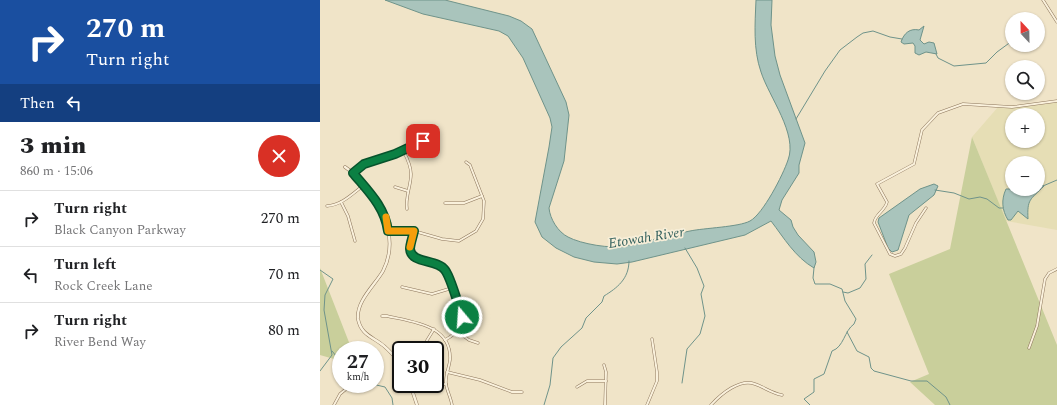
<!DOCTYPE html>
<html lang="en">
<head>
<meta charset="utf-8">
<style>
  body { margin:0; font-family:Spectral,serif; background:#f6f6f6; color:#202124; height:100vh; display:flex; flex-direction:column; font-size:15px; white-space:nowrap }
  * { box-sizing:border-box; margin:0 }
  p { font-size:13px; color:#757577 }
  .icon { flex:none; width:22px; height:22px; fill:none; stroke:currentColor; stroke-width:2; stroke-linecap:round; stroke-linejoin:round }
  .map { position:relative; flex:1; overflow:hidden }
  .sheet { display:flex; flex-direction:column; background:#fff; width:320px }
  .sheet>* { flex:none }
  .top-card { background:#1a4fa0; color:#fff; overflow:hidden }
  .needle { width:26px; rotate:338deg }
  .fabs { position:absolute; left:685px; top:12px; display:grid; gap:8px }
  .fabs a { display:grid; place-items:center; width:40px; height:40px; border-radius:50%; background:#fff; box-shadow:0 1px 3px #0004; font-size:20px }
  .speed { position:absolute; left:12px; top:341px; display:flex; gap:8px; font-size:20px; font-weight:700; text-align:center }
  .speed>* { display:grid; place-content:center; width:52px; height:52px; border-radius:50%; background:#fff; box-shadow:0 1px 3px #0004; line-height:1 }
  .speed small { font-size:10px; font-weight:400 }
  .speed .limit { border:2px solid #111; border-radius:6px; background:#fff; color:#111 }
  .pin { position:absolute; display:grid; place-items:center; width:34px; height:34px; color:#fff; margin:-17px; border-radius:8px; box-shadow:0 2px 6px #0006 }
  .me { position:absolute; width:44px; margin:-22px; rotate:342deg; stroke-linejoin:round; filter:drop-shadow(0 0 3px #0008) }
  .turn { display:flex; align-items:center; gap:14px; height:84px; padding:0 20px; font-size:18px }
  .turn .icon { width:52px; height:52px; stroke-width:2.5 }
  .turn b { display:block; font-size:28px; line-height:34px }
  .then { display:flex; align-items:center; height:38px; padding:0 20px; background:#0003; gap:8px; font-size:15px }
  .round { display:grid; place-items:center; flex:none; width:42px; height:42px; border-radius:21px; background:#f6f6f6 }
  .headline { display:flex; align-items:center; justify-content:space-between; height:68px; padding:0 20px }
  h1 { font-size:24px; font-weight:800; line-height:30px }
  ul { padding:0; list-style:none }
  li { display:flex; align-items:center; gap:12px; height:56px; padding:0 20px; border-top:1px solid #e0e0e0 }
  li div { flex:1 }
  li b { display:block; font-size:15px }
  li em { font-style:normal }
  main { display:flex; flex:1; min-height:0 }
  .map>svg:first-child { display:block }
  .farmland { fill:#e6deb5; fill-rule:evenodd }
  .green { fill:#c9cf9b }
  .water { fill:#a9c4bc; stroke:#6f938a }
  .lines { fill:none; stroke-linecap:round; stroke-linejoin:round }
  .stream { stroke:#6f938a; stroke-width:1 }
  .minor-casing { stroke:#8d765c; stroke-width:3 }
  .tertiary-casing { stroke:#8d765c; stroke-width:3.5 }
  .minor { stroke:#faf1dc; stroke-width:2 }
  .tertiary { stroke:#faf1dc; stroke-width:2.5 }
  .route-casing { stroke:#07532c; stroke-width:10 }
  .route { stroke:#0b8043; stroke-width:7 }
  .slow { stroke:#f59e0b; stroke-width:7 }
  .labels { text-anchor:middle; stroke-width:3.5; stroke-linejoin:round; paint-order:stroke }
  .water-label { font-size:14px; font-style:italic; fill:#2f5d5a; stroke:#f7eed8 }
</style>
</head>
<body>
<main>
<section class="sheet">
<div class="top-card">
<div class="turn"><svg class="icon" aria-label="right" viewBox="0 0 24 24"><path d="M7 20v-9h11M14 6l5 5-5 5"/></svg><div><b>270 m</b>Turn right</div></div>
<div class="then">Then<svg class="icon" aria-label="left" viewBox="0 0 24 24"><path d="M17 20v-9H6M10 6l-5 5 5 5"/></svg></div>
</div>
<div class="headline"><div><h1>3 min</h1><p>860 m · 15:06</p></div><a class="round" style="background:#d93025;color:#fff"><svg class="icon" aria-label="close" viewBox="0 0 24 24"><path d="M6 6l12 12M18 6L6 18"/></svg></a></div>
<ul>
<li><svg class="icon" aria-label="right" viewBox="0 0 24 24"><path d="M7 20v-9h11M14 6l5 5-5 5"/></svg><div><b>Turn right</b><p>Black Canyon Parkway</p></div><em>270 m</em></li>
<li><svg class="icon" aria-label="left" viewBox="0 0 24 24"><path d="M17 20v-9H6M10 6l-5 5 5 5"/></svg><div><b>Turn left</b><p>Rock Creek Lane</p></div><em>70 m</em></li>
<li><svg class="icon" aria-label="right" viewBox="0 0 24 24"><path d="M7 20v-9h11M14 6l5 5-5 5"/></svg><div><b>Turn right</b><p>River Bend Way</p></div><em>80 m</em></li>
</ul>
</section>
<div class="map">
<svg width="737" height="405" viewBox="0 0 737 405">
  <rect width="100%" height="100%" fill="#f0e4c8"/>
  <path class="farmland" d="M737,101V230L686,221L652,137L678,107ZM692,115H718V141H692ZM692,163H718V189H692Z"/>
  <g class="green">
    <path d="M652,137L737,345V405H615L590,382L609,374L569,274L630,249Z"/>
    <path d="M0,268L32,350H21V361L0,355Z"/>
  </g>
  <g class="water">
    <path d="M65,0H125L189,16L201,21L212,29L246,102L249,115L244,161L229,208C230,219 238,232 248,237C261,244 291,249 305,246C327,242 348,235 370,231C384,228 419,227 430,221C443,214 463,175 468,160C478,134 449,97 441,72C433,49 435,24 436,0H452L451,25L455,56L460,75L485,143L479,165V173L462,200L459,210L471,220L473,227L478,235L494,252L496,262L494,268C475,257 464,238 451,221L425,235L312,262L297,264L274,262L254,257L236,248L222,237L215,222L229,147L232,127L230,118L203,58L188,36L179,31L103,14Z"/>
    <path d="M604,26L600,40L604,44L609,42L614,43L617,54L606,52L599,55L595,53V46L593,43L584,44L581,42C584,33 590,28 599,30Z"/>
    <path d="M614,184L618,186L614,195L589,215L578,250L572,252L568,248L558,222L559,218L600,189Z"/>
    <path d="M718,184L724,186C710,200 707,199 708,219L698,211L691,220H688C682,210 681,200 686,189H718Z"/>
  </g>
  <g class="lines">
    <g class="stream">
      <path d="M616,54L618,58L634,66L666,63L677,52L692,41"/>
      <path d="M476,119L505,71L520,50L537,37L543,33L553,31L570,37L582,39"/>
      <path d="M723,186L737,180"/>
      <path d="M615,190L634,193L649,199L660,197L667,199L679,208H683"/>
      <path d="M0,270L13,279L5,295L4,310L12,355L0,371"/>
      <path d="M523,292L528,293L540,288L546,279L545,264L552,255"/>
      <path d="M527,332L537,351L549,357L551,368L554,371L591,381H607L626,397L630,405"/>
      <path d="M12,351L21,362"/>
      <path d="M362,383L367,349L380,334L385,316L381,294L384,286L377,268L365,248"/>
      <path d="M52,384L65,387L72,398L73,405"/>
      <path d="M224,405L230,385L233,358L241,347L262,328L266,318L282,302L284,296C297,288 309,279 309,261"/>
      <path d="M490,405L484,399L494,392V379L504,374L512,351C524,347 524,331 534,324L536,319L525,301L522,289L510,284H495L493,278L494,268"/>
    </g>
    <g class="minor-casing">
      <g id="minor">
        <path d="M723,0L737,22"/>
        <path d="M83,150C87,158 91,165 91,174C91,186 85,197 87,209"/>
        <path d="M33,173L44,164L75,154L103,141L107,142"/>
        <path d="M75,187L88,191"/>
        <path d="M21,202L28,216L35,241"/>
        <path d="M125,203H144L162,196"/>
        <path d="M7,206C22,205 32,194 44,185"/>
        <path d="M606,208L596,223L585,248L581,254L575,256L570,254L554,223C555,214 565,211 567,202L557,184L594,164L602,130L618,113L643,104L692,107L737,101"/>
        <path d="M68,231H94L122,239L139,241L156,231L163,219L164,201L150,165L146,162"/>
        <path d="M94,231C93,236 90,243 90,249C91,264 117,260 125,270C131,278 136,300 140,310C144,325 138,333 125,340"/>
        <path d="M82,287L112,294L132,288"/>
        <path d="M62,316H67C93,322 132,325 130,360C129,368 125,376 126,384C127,391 131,398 132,405"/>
        <path d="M138,332L149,340L158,343"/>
        <path d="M709,348L717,326L725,279L729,273L737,269"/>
        <path d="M101,350L114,329"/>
        <path d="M284,365L286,372L285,405"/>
        <path d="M127,372L160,380L192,392H202"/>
        <path d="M116,385L126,384"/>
        <path d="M257,387L267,381H286"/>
        <path d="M14,405L20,394L26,389"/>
        <path d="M327,405L337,381V372L332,339"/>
        <path d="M391,405C401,394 420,378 435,384C444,387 451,393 462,395"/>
      </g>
    </g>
    <g class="tertiary-casing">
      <g id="tertiary">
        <path d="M25,167C56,188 82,234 63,271C55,285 36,301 38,319C41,335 53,337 64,346C71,352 76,358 81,364"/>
        <path d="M90,384L97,405"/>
      </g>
    </g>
    <use href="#minor" class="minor"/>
    <use href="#tertiary" class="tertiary"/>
  </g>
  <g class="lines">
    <g class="route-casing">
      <path id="route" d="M103,141L75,154L44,164L33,173C48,191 65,207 68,231H94C93,236 90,244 90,249C91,264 117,259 125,270C131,278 139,307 142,317"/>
    </g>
    <use href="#route" class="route"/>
    <path class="slow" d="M66,217L68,231H94L90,247"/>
  </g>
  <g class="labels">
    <g class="water-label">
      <text transform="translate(326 237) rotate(-9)" y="5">Etowah River</text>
    </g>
  </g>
</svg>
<div class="fabs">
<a><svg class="needle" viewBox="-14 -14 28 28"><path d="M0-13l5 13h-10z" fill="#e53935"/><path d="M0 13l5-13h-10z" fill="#757577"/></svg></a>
<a><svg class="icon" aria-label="search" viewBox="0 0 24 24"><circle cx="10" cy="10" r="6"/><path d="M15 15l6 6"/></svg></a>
<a>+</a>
<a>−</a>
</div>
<div class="speed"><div>27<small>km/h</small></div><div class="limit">30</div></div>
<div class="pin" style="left:103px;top:141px;background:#d93025"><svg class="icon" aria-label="arrive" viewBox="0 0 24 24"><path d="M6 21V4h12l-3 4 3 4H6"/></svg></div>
<svg class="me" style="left:142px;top:317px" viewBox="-20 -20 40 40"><circle r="17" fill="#0b8043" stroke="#fff" stroke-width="3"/><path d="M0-11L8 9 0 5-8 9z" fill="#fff"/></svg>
</div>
</main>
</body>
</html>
